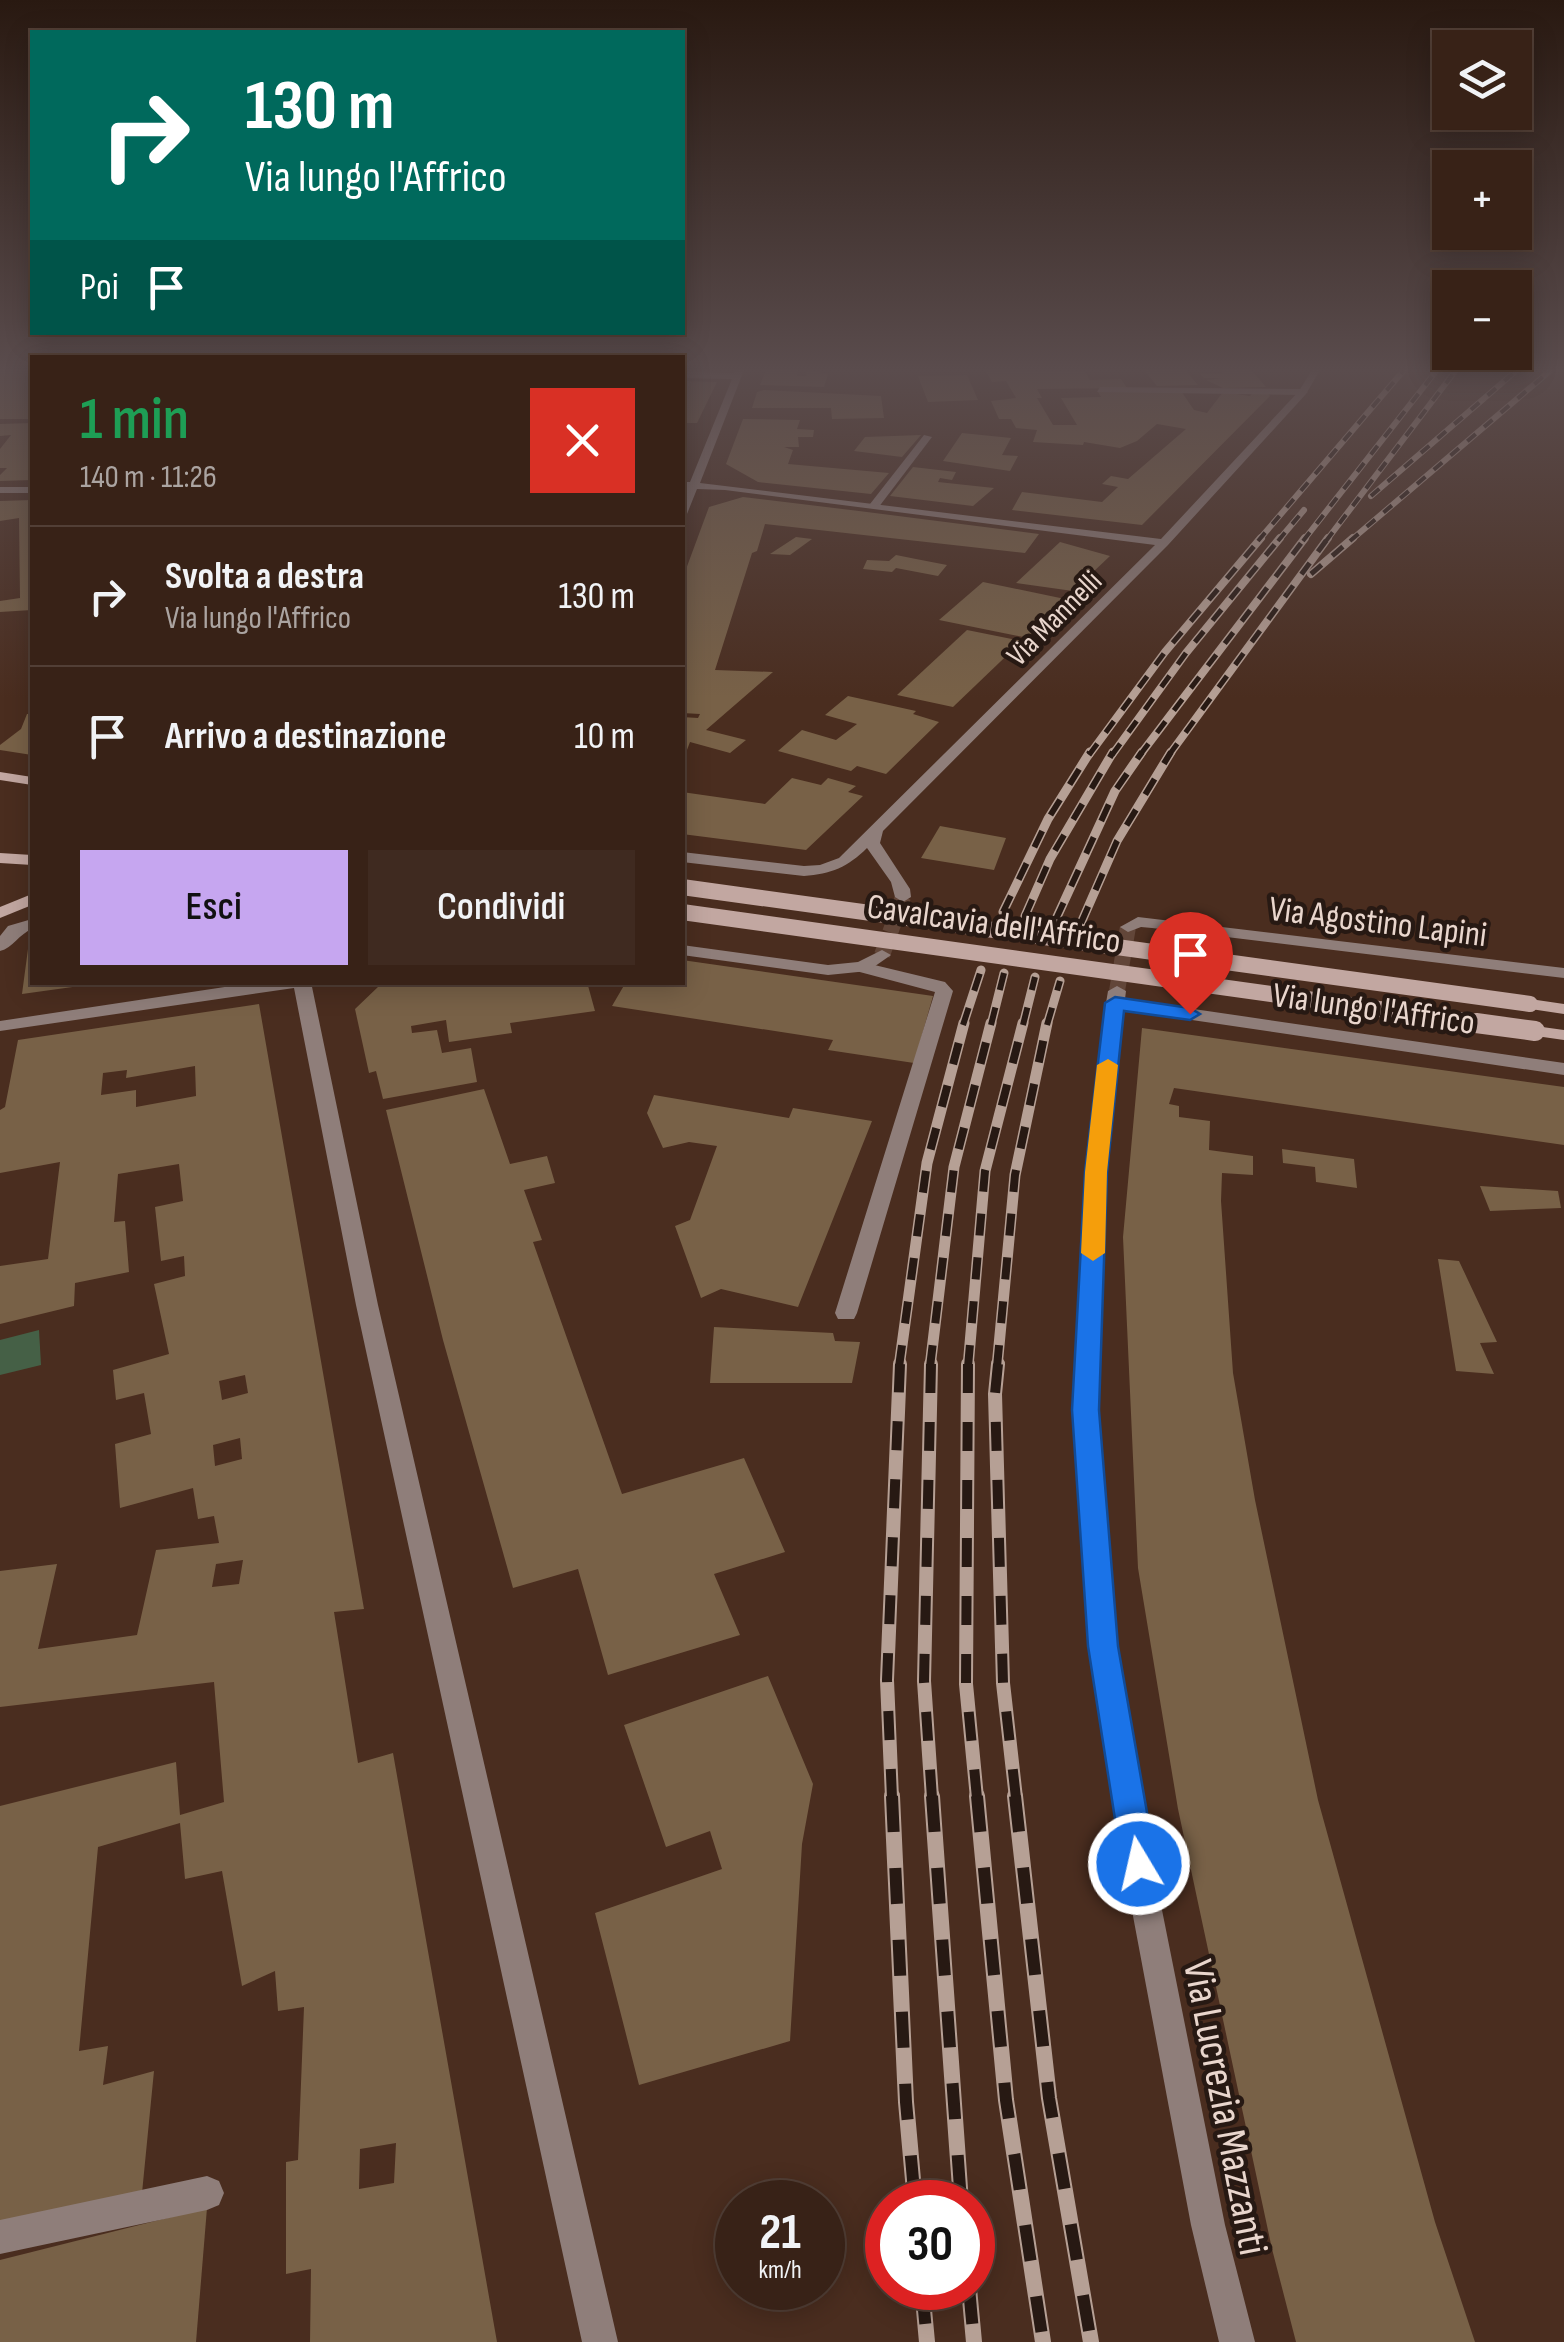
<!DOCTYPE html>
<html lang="it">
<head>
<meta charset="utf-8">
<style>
  body { margin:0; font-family:"Sofia Sans Condensed",sans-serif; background:#3f2a20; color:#f1f3f6; height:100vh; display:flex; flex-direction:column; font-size:38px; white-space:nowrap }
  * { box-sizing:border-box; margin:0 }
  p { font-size:32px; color:#aba4a1 }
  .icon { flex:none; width:55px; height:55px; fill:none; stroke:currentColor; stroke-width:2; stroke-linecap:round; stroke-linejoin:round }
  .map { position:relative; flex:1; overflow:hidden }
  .details { position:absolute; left:30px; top:355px; width:655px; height:630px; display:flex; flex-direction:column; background:#382217; border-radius:0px; box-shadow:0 5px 25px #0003,0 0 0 2px #523f36 }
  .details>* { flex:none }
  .guide { position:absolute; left:30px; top:30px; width:655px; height:305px; border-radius:0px; box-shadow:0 5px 25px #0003,0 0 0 2px #523f36; background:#00695c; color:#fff; overflow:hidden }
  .buttons { position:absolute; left:1432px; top:30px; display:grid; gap:20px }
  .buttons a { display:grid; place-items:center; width:100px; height:100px; border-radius:0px; background:#382217; box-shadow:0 5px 25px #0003,0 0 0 2px #523f36; font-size:50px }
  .speed { position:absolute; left:715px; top:2180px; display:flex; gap:20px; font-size:50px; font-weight:700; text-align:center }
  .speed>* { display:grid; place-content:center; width:130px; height:130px; border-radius:50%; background:#382217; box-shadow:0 5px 25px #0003,0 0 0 2px #523f36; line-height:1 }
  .speed small { font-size:25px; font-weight:400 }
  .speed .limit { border:15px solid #d22; background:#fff; color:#111 }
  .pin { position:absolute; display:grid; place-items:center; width:85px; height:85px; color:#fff; margin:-102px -42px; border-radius:50% 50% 50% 0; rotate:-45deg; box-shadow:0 0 10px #0007 }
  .pin .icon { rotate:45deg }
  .me { position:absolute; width:110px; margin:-55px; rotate:351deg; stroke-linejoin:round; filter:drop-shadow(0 0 8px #0008) }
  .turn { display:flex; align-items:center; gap:35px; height:210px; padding:0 50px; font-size:45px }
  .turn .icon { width:130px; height:130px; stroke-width:2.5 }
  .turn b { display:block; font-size:70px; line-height:85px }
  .then { display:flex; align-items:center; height:95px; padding:0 50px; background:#0003; gap:20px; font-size:38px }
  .round { display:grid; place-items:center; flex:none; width:105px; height:105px; border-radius:0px; background:#3f2a20 }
  .head { display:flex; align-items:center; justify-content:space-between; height:170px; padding:0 50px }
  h1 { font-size:60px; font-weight:600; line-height:75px; color:#1e9e55 }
  .button { display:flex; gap:20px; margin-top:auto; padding:20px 50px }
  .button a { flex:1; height:115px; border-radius:0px; background:#c6a6f0; color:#111; font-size:40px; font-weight:600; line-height:115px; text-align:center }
  .button a+a { background:#3f2a20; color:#f1f3f6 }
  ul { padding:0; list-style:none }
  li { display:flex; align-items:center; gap:30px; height:140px; padding:0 50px; border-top:2px solid #523f36 }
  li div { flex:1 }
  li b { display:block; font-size:38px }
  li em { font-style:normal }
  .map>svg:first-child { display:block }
  .green { fill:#456046 }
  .building { fill:#786147; fill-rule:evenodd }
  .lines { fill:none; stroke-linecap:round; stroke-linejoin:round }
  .street-tunnel { stroke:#624639; stroke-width:16; stroke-dasharray:16 8; stroke-linecap:butt }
  .lane { fill:#8f7e7a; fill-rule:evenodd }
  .street { fill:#8f7e7a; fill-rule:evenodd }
  .secondary { fill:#c2a7a1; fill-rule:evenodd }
  .rail-far5-casing { stroke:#b6a095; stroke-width:6 }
  .rail-far4-casing { stroke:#b6a095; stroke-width:8 }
  .rail-far3-casing { stroke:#b6a095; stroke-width:9 }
  .rail-far2-casing { stroke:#b6a095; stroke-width:11 }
  .rail-far1-casing { stroke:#b6a095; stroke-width:14 }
  .rail-casing { stroke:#b6a095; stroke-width:16 }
  .rail-far5 { stroke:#271913; stroke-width:4; stroke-dasharray:11; stroke-linecap:butt }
  .rail-far4 { stroke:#271913; stroke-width:5; stroke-dasharray:14; stroke-linecap:butt }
  .rail-far3 { stroke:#271913; stroke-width:6; stroke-dasharray:18; stroke-linecap:butt }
  .rail-far2 { stroke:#271913; stroke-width:8; stroke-dasharray:22; stroke-linecap:butt }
  .rail-far1 { stroke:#271913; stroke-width:10; stroke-dasharray:29; stroke-linecap:butt }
  .rail { stroke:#271913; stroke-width:12; stroke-dasharray:36; stroke-linecap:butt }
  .secondary-bridge-far1 { stroke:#c2a7a1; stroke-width:16 }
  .secondary-bridge { stroke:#c2a7a1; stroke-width:20 }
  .route { fill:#1a73e8; stroke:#114b97; stroke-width:2.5 }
  .slow { fill:#f59e0b }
  .labels { text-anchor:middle; stroke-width:9; stroke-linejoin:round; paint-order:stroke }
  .far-street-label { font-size:30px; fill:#e9d6cd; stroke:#271913 }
  .street-label { font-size:35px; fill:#e9d6cd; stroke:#271913 }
  .near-street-label { font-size:42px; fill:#e9d6cd; stroke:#271913 }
</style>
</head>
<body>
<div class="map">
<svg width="1564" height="2342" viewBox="0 0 1564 2342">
  <rect width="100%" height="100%" fill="#4a2d1f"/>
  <path class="green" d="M39,1330L41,1365L0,1375V1340Z"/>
  <g class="building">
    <rect x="0" y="370" width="32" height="49"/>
    <path d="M766,370H798L797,376H806L807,370L828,374L824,387L760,385Z"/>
    <path d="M985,370L1085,372L1090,380L1121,379L1127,388L1037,389L1042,398H1037L1053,425H1077L1061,398L1101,397L1098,392L1181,391L1194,410L1207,413L1223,392L1250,396L1254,392H1267L1270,396L1142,525L1012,510L1022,492L1102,502L1118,487L1102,484L1111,476L1128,479L1186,429L1157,424L1137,441L1120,448L1084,442L1083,445L1033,442L1037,430L1016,428L1011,419H999L991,401L1016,398L1006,381L992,382Z"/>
    <path d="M1144,370H1185L1198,385L1157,386Z"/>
    <path d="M1220,370H1251L1266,387L1223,388L1206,380L1223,378H1204L1200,374H1223Z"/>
    <path d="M967,375L978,400L928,402L918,376Z"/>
    <path d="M682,381L717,382L697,423H682Z"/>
    <path d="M764,390L881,396L884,418L832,419L831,408H752L757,392Z"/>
    <path d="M743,419L800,420L797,429L814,430L813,437H798L799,447H784L793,450L788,464L889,473L871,494L758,482L726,464Z"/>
    <path d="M32,423V480L0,481V475L7,468H0V449L11,435L0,436V424Z"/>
    <path d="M962,433L1011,438L1002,455L1018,456L1010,471L943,461Z"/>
    <path d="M921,435L902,457L854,451L865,437Z"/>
    <path d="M913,467L956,472L952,480L940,478L938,482L994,488L973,506L890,496Z"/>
    <path d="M743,497L859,511L1039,534L1025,553L765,524L757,551L752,553L715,670L773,672L706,730L746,740L730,753L690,742L682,763V717L698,718L700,714L682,713V580L709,507Z"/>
    <path d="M32,500V610L0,612V601L20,598L19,518L0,521V501Z"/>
    <path d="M796,537L812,539L790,555L770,554Z"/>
    <path d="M1060,542L1110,556L1073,591L1016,583Z"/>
    <path d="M896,555L916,559L947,565L938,576L896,568L892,572L863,569L867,560L889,561Z"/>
    <path d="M983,582L1065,599L1028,638L939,620Z"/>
    <path d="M967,630L1022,641L953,707L897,695Z"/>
    <path d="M848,696L916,711L913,714L939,722L886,774L857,766L851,771L778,751L802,730L836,740L857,724L825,715Z"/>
    <path d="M27,714H32V755L0,750V745L21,729Z"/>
    <path d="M792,778L821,785L828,778L856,786L848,792L863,796L806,850L682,834V792L765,804Z"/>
    <path d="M940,826L1006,838L994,870L921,858Z"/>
    <path d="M30,934L32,982L87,985L22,994Z"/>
    <path d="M682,960L933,996L914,1063L828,1050L833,1040L612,1006L626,982H682Z"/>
    <path d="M410,982H587L595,1011L510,1023L512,1033L449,1042L446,1020L411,1026L412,1033L437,1030L442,1053L471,1048L477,1082L383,1099L376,1071L369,1073L355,1009L379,986Z"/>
    <path d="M259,1004L364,1609L334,1612L358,1763L393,1753L497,2342H310L311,2269L286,2274V2162L298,2160L304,2007L278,2011L275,1971L242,1986L222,1871L185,1879L180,1823L98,1847L79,2051L108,2046L103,2085L154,2071L142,2193L0,2223V1806L176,1762L180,1815L224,1802L214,1682L0,1707V1571L57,1564L38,1649L137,1635L156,1550L219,1543L214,1516L198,1519L193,1488L120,1508L115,1444L151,1434L144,1393L116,1400L113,1370L169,1354L154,1284L185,1276L184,1256L161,1261L155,1207L183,1201L179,1164L118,1174L114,1222L125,1221L129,1272L75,1283L74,1306L0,1324V1266L48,1259L60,1162L0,1173V1110L5,1107L18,1040ZM195,1066L196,1096L136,1107V1090L101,1095L103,1073L127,1070L126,1078ZM245,1375L248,1393L222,1400L219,1381ZM240,1438L242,1459L215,1466L213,1445ZM243,1560L239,1584L212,1587L216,1564ZM396,2143L394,2183L359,2189L360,2149Z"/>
    <path d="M1142,1028L1564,1087V1145L1174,1088L1169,1104L1179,1106V1117L1210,1121L1209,1150L1253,1156V1175L1222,1173L1221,1201L1233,1373L1255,1500L1318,1800L1435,2222L1475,2342H1296L1272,2249L1178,1809L1138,1568L1123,1237Z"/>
    <path d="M484,1089L510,1164L547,1156L555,1183L524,1190L542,1240L533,1242L622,1494L744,1458L785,1552L714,1574L740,1635L608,1675L578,1569L513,1588L443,1340L386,1110Z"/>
    <path d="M654,1095L789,1118L793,1108L872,1121L798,1307L721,1289L701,1298L675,1226L690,1220L717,1146L689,1142L663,1148L647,1113Z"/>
    <path d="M1282,1149L1354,1159L1357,1188L1316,1182L1315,1167L1283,1163Z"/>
    <path d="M1480,1186L1558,1191L1561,1208L1490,1211Z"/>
    <path d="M1438,1259L1459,1261L1497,1342L1480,1343L1494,1374L1456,1371Z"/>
    <path d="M714,1327L833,1333L835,1341L860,1342L852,1383H710Z"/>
    <path d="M768,1676L813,1784L802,1844L790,2041L639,2085L595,1913L722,1869L710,1831L666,1847L624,1725Z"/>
    <path d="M207,2208L196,2342H0V2260Z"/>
  </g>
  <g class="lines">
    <g class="street-tunnel">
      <path d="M882,955L903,897"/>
      <path d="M1117,991L1128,927"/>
    </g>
    <g class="lane">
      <path d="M1100,387L1303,389L1308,392L1303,395L1097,392Z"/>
      <path d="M924,435L932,437L878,508H870V504Z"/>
      <path d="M862,962L945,982L953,991L857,1313L854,1319H838L835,1313L935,992L856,971L853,967L856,963Z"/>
      <path d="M207,2176L219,2181L224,2193L219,2205L207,2210L0,2254V2220Z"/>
    </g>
    <g class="street">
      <path d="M736,370H744L700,483L1161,539L1299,391L1312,370H1320L1306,394L1168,545L883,831L880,843L910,889L911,897L903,902L895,897L891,882L867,848C848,867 831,874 804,876L682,862V852L804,866L820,865L839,858L1155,545L725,490L697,489L687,514L682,517V499L687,488H682V482H690L732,379L682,378V372L734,373Z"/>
      <rect x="0" y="487" width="32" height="6"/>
      <path d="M1138,917L1564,968V978L1152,928L1141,927L1128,932L1120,927Z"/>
      <path d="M32,919V929C19,934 13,948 0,951V936L8,926Z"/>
      <path d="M682,945L828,965L858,962L882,950L891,955L868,971L828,975L682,955Z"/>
      <path d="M258,982H311L378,1305L618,2342H582L356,1305L294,988L0,1031V1021Z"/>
      <path d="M1117,986L1126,991L1125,999L1564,1063V1075L1124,1010L1106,1172L1098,1410L1116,1646L1160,1900L1225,2225L1255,2342H1219L1191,2225L1130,1900L1090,1646L1074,1410L1086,1172L1106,1003L1108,991Z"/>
    </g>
    <g class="secondary">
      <path d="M0,772L32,777V785L0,780Z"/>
      <path d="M0,853L32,855V865L0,863Z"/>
      <path d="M32,894V905L0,918V907Z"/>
      <path d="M1530,999L1564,1004V1014L1524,1008L1521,1004Z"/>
      <path d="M1535,1026L1564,1030V1040L1529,1035L1526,1031Z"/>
    </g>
    <g class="rail-far5-casing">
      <g id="rail-far5">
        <path d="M1371,496L1517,370"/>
        <path d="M1258,541L1404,370"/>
        <path d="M1278,541L1304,510"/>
        <path d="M1303,541L1437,370"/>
        <path d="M1326,541L1456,370"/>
        <path d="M1350,541L1551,370"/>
      </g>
    </g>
    <g class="rail-far4-casing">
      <g id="rail-far4">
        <path d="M1311,574L1353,538"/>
        <path d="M1089,755L1165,652L1261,538"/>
        <path d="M1112,755L1186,653L1280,538"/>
        <path d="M1140,755L1305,538"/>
        <path d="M1169,755L1328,538"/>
      </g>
    </g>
    <g class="rail-far3-casing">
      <g id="rail-far3">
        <path d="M1003,912L1048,819L1090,752"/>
        <path d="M1025,916L1050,859L1113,752"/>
        <path d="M1056,919L1115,791L1142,752"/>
        <path d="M1081,923L1117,841L1171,752"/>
        <path d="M963,1025L981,970"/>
        <path d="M991,1025L1004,973"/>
        <path d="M1023,1025L1035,977"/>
        <path d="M1047,1025L1060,981"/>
      </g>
    </g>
    <g class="rail-far2-casing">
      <g id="rail-far2">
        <path d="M899,1367L927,1163L964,1023"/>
        <path d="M930,1367L954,1167L991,1023"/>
        <path d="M968,1367L985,1171L1023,1023"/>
        <path d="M997,1367L1015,1175L1047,1023"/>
      </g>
    </g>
    <g class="rail-far1-casing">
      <g id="rail-far1">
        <path d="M931,1364L924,1681L932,1798"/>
        <path d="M968,1364L966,1684L977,1798"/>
        <path d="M998,1364L995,1394L1003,1683L1016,1798"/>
        <path d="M892,1798L887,1680L900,1364"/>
      </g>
    </g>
    <g class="rail-casing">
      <g id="rail">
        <path d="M892,1796L906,2102L915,2202"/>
        <path d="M932,1796L961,2202"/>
        <path d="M977,1796L1006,2100L1043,2342"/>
        <path d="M1015,1796L1049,2098L1091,2342"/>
        <path d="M922,2288L927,2342"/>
        <path d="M969,2288L974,2342"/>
      </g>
    </g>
    <use href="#rail-far5" class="rail-far5"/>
    <use href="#rail-far4" class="rail-far4"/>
    <use href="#rail-far3" class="rail-far3"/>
    <use href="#rail-far2" class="rail-far2"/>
    <use href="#rail-far1" class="rail-far1"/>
    <use href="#rail" class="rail"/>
    <g class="secondary-bridge-far1">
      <path d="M682,887L1530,1004"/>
      <path d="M682,912L1494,1025"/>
    </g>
    <path class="secondary-bridge" d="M1476,1023L1535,1031"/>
  </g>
  <linearGradient id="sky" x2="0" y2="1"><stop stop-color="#291911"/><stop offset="0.53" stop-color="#5a4c4d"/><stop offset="1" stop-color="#5a4c4d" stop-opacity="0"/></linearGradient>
  <rect width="1564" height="698" fill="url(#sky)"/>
  <path class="route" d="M1115,997L1190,1008L1200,1014L1190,1020L1124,1011L1107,1172L1099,1410L1118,1646L1156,1864L1151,1876L1139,1880L1127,1876L1122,1864L1088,1646L1072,1410L1085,1172L1105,1003Z"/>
  <path class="slow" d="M1108,1059L1118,1065L1107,1172L1105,1253L1093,1261L1081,1253L1085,1172L1097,1065Z"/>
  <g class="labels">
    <g class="far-street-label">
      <text transform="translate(1054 618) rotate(-45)" y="10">Via Mannelli</text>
    </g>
    <g class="street-label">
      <text transform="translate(1378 921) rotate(7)" y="12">Via Agostino Lapini</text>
      <text transform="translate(994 923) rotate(8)" y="12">Cavalcavia dell'Affrico</text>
      <text transform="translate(1374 1008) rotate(8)" y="12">Via lungo l'Affrico</text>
    </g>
    <g class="near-street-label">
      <text transform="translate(1227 2107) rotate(79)" y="15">Via Lucrezia Mazzanti</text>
    </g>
  </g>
</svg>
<div class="buttons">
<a><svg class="icon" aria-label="layers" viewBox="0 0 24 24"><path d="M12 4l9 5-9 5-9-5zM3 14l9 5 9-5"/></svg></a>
<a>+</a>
<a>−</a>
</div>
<div class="speed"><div>21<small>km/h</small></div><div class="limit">30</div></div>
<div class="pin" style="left:1190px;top:1014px;background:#d93025"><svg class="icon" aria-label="arrive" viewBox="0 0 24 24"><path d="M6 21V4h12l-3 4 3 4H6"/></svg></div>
<svg class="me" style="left:1139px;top:1864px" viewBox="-20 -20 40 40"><circle r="17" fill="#1a73e8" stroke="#fff" stroke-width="3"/><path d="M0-11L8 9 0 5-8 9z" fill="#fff"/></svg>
<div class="guide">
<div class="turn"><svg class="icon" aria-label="right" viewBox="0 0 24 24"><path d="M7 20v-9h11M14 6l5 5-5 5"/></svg><div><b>130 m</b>Via lungo l'Affrico</div></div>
<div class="then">Poi<svg class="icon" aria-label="arrive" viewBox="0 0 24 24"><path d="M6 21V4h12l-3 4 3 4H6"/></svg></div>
</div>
<section class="details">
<div class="head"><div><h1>1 min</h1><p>140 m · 11:26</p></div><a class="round" style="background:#d93025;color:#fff"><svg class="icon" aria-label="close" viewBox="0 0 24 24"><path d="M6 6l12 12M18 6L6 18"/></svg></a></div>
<ul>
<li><svg class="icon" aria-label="right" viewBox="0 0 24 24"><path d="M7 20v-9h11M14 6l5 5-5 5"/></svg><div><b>Svolta a destra</b><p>Via lungo l'Affrico</p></div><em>130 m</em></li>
<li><svg class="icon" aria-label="arrive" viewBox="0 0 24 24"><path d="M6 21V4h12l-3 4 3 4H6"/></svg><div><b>Arrivo a destinazione</b></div><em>10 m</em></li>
</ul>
<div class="button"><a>Esci</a><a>Condividi</a></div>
</section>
</div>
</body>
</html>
